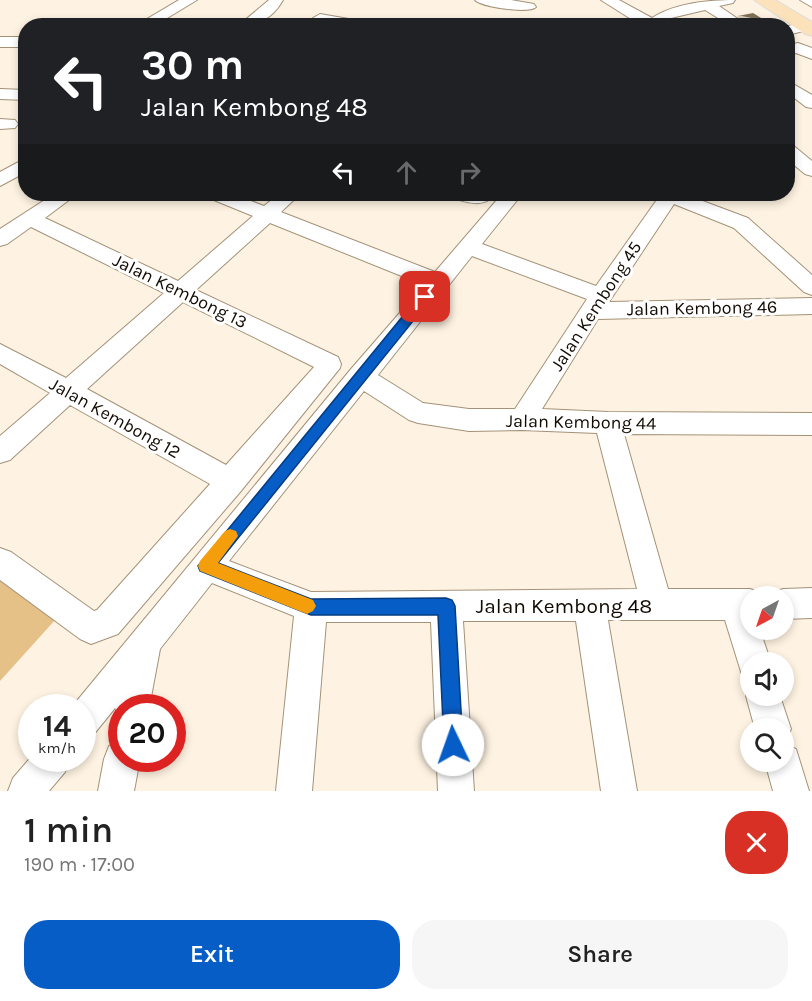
<!DOCTYPE html>
<html lang="en">
<head>
<meta charset="utf-8">
<style>
  body { margin:0; font-family:Karla,sans-serif; background:#f6f6f6; color:#222; height:100vh; display:flex; flex-direction:column; font-size:22px; white-space:nowrap }
  * { box-sizing:border-box; margin:0 }
  p { font-size:20px; color:#767676 }
  .icon { flex:none; width:33px; height:33px; fill:none; stroke:currentColor; stroke-width:2; stroke-linecap:round; stroke-linejoin:round }
  .map { position:relative; height:791px; overflow:hidden }
  .drawer { display:flex; flex-direction:column; background:#fff; flex:1 }
  .drawer>* { flex:none }
  .top-card { position:absolute; left:18px; top:18px; width:777px; height:183px; border-radius:24px; box-shadow:0 3px 9px #0003; background:#202124; color:#fff; overflow:hidden }
  .needle { width:39px; rotate:220deg }
  .buttons { position:absolute; left:740px; top:586px; display:grid; gap:12px }
  .buttons a { display:grid; place-items:center; width:54px; height:54px; border-radius:50%; background:#fff; box-shadow:0 3px 9px #0003; font-size:30px }
  .speed { position:absolute; left:18px; top:694px; display:flex; gap:12px; font-size:30px; font-weight:700; text-align:center }
  .speed>* { display:grid; place-content:center; width:78px; height:78px; border-radius:50%; background:#fff; box-shadow:0 3px 9px #0003; line-height:1 }
  .speed small { font-size:15px; font-weight:400 }
  .speed .limit { border:9px solid #d22; background:#fff; color:#111 }
  .pin { position:absolute; display:grid; place-items:center; width:51px; height:51px; color:#fff; margin:-26px; border-radius:12px; box-shadow:0 3px 9px #0006 }
  .me { position:absolute; width:66px; margin:-33px; rotate:357deg; stroke-linejoin:round; filter:drop-shadow(0 0 4px #0008) }
  .turn { display:flex; align-items:center; gap:21px; height:126px; padding:0 24px; font-size:27px }
  .turn .icon { width:78px; height:78px; stroke-width:2.5 }
  .turn b { display:block; font-size:42px; line-height:51px }
  .lanes { display:flex; align-items:center; height:57px; padding:0 24px; background:#0003; justify-content:center; gap:30px; direction:ltr }
  .lanes .off { opacity:.35 }
  .round { display:grid; place-items:center; flex:none; width:63px; height:63px; border-radius:24px; background:#f6f6f6 }
  .summary { display:flex; align-items:center; justify-content:space-between; height:102px; padding:0 24px }
  h1 { font-size:36px; font-weight:600; line-height:45px }
  .action { display:flex; gap:12px; margin-top:auto; padding:12px 24px }
  .action a { flex:1; height:69px; border-radius:24px; background:#075dc6; color:#fff; font-size:24px; font-weight:600; line-height:69px; text-align:center }
  .action a+a { background:#f6f6f6; color:#222 }
  .map>svg:first-child { display:block }
  .green { fill:#e5c188 }
  .building { fill:#807057 }
  .lines { fill:none; stroke-linecap:round; stroke-linejoin:round }
  .minor-tunnel { stroke:#dad0c1; stroke-width:16; stroke-dasharray:16 8; stroke-linecap:butt }
  .minor-casing { stroke:#a39278; stroke-width:2 }
  .major-casing { stroke:#dedddc; stroke-width:2 }
  .minor { fill:#fff; fill-rule:evenodd }
  .major { fill:#fbe2ba; fill-rule:evenodd }
  .route { fill:#075dc6; stroke:#053c81; stroke-width:1.5 }
  .slow { fill:#f59e0b }
  .labels { text-anchor:middle; stroke-width:6; stroke-linejoin:round; paint-order:stroke }
  .street-label { font-size:18px; fill:#110b03; stroke:#fff }
  .near-street-label { font-size:21px; fill:#110b03; stroke:#fff }
</style>
</head>
<body>
<div class="map">
<svg width="812" height="791" viewBox="0 0 812 791">
  <rect width="100%" height="100%" fill="#fef3e2"/>
  <path class="green" d="M0,562L65,609L0,681Z"/>
  <path class="building" d="M753,13L774,26H730L746,21L738,16Z"/>
  <g class="lines">
    <path class="minor-tunnel" d="M737,23L751,26"/>
    <g class="minor-casing">
      <g id="minor">
        <path d="M179,0H197L154,26H135Z"/>
        <path d="M269,0H283C273,18 258,26 238,26Z"/>
        <path d="M475,0H511L534,4L536,7C529,14 482,7 475,0Z"/>
        <path d="M601,0H619L652,18C675,3 708,0 735,0L733,3L719,6L744,23L743,26H731L705,10L671,18L660,26H642Z"/>
        <path d="M800,0H812V7Z"/>
        <path d="M320,14L366,22L373,26H338L315,21L313,18Z"/>
        <path d="M806,22L811,23V29L788,35V26Z"/>
        <rect x="0" y="37" width="26" height="10"/>
        <path d="M798,43L812,48V59L796,53L788,55V45Z"/>
        <path d="M788,81L812,95V108L806,107L788,93Z"/>
        <path d="M0,89L26,90V100L0,99Z"/>
        <path d="M0,119L15,120L18,124L15,128L0,129Z"/>
        <path d="M788,145L795,147L812,161V176L805,174L788,160Z"/>
        <path d="M26,158V172L0,186V172Z"/>
        <path d="M54,194H77L45,218L178,281L253,216L209,198L206,194H233L264,206L279,194H300L281,212L435,272L502,194H522L482,244L596,286L661,194H684L748,218L812,275V295L804,292L734,228L674,204L609,302L812,298V314L598,319L542,409L608,412L812,413V435L624,434L668,589H750L761,593L763,597H750V630H760L771,663H750V678L742,675L725,620H608L637,791H601L576,621H463L474,791H438L431,622H326L312,791H276L294,616L212,583L160,649L149,708H122V721L115,708L94,734L82,739V708H71L351,369L424,285L270,223L196,290L338,357L341,364L340,368L241,491L118,634L91,644L80,639L0,580V548L11,552L94,611L97,610L210,484L70,405L10,460L0,463V436L50,393L0,364V344L66,378L164,293L31,227L7,244L0,246V229ZM472,256L587,299L515,409H469L423,403L378,375ZM183,302L314,367L226,465L87,389ZM364,391L409,420L418,423L469,431L522,430L597,433L637,589L311,592L229,561Z"/>
        <path d="M449,194H495C484,209 467,202 452,198Z"/>
        <path d="M812,588V618L783,619V597H770L772,593L783,589Z"/>
        <path d="M750,686V696H780L791,729L785,741L783,742V729H755L746,696Z"/>
        <path d="M122,741V759H140L134,791H98L104,759L109,746Z"/>
        <path d="M783,744L796,749L809,791H773L765,762H783Z"/>
        <path d="M32,756V759H70L65,772L49,791H8L13,778Z"/>
      </g>
    </g>
    <g class="major-casing">
      <path id="major" d="M754,0H775L812,22V36L805,34Z"/>
    </g>
    <use href="#minor" class="minor"/>
    <use href="#major" class="major"/>
  </g>
  <path class="route" d="M425,293L431,297L430,300L218,563L311,599L446,598L452,600L455,606L463,745L460,751L453,754L447,751L444,745L438,615H311L200,571L198,566L421,294Z"/>
  <path class="slow" d="M230,529L236,531L238,536L218,563L313,600L316,606L313,611L307,614L200,571L198,566L200,561L225,531Z"/>
  <g class="labels">
    <g class="street-label">
      <text transform="translate(180 291) rotate(26)" y="6">Jalan Kembong 13</text>
      <text transform="translate(596 306) rotate(-57)" y="6">Jalan Kembong 45</text>
      <text transform="translate(702 308) rotate(-1)" y="6">Jalan Kembong 46</text>
      <text transform="translate(115 418) rotate(29)" y="6">Jalan Kembong 12</text>
      <text transform="translate(581 422) rotate(1)" y="6">Jalan Kembong 44</text>
    </g>
    <g class="near-street-label">
      <text x="564" y="613">Jalan Kembong 48</text>
    </g>
  </g>
</svg>
<div class="buttons">
<a><svg class="needle" viewBox="-14 -14 28 28"><path d="M0-13l5 13h-10z" fill="#e53935"/><path d="M0 13l5-13h-10z" fill="#767676"/></svg></a>
<a><svg class="icon" aria-label="sound" viewBox="0 0 24 24"><path d="M4 9h4l5-4v14l-5-4H4zM17 9q2 3 0 6"/></svg></a>
<a><svg class="icon" aria-label="search" viewBox="0 0 24 24"><circle cx="10" cy="10" r="6"/><path d="M15 15l6 6"/></svg></a>
</div>
<div class="speed"><div>14<small>km/h</small></div><div class="limit">20</div></div>
<div class="pin" style="left:425px;top:297px;background:#d93025"><svg class="icon" aria-label="arrive" viewBox="0 0 24 24"><path d="M6 21V4h12l-3 4 3 4H6"/></svg></div>
<svg class="me" style="left:453px;top:745px" viewBox="-20 -20 40 40"><circle r="19" fill="#fff"/><path d="M0-13L10 11 0 6-10 11z" fill="#075dc6"/></svg>
<div class="top-card">
<div class="turn"><svg class="icon" aria-label="left" viewBox="0 0 24 24"><path d="M17 20v-9H6M10 6l-5 5 5 5"/></svg><div><b>30 m</b>Jalan Kembong 48</div></div>
<div class="lanes"><svg class="icon" aria-label="left" viewBox="0 0 24 24"><path d="M17 20v-9H6M10 6l-5 5 5 5"/></svg><svg class="icon off" aria-label="ahead" viewBox="0 0 24 24"><path d="M12 20V5M6 11l6-6 6 6"/></svg><svg class="icon off" aria-label="right" viewBox="0 0 24 24"><path d="M7 20v-9h11M14 6l5 5-5 5"/></svg></div>
</div>
</div>
<section class="drawer">
<div class="summary"><div><h1>1 min</h1><p>190 m · 17:00</p></div><a class="round" style="background:#d93025;color:#fff"><svg class="icon" aria-label="close" viewBox="0 0 24 24"><path d="M6 6l12 12M18 6L6 18"/></svg></a></div>
<div class="action"><a>Exit</a><a>Share</a></div>
</section>
</body>
</html>
